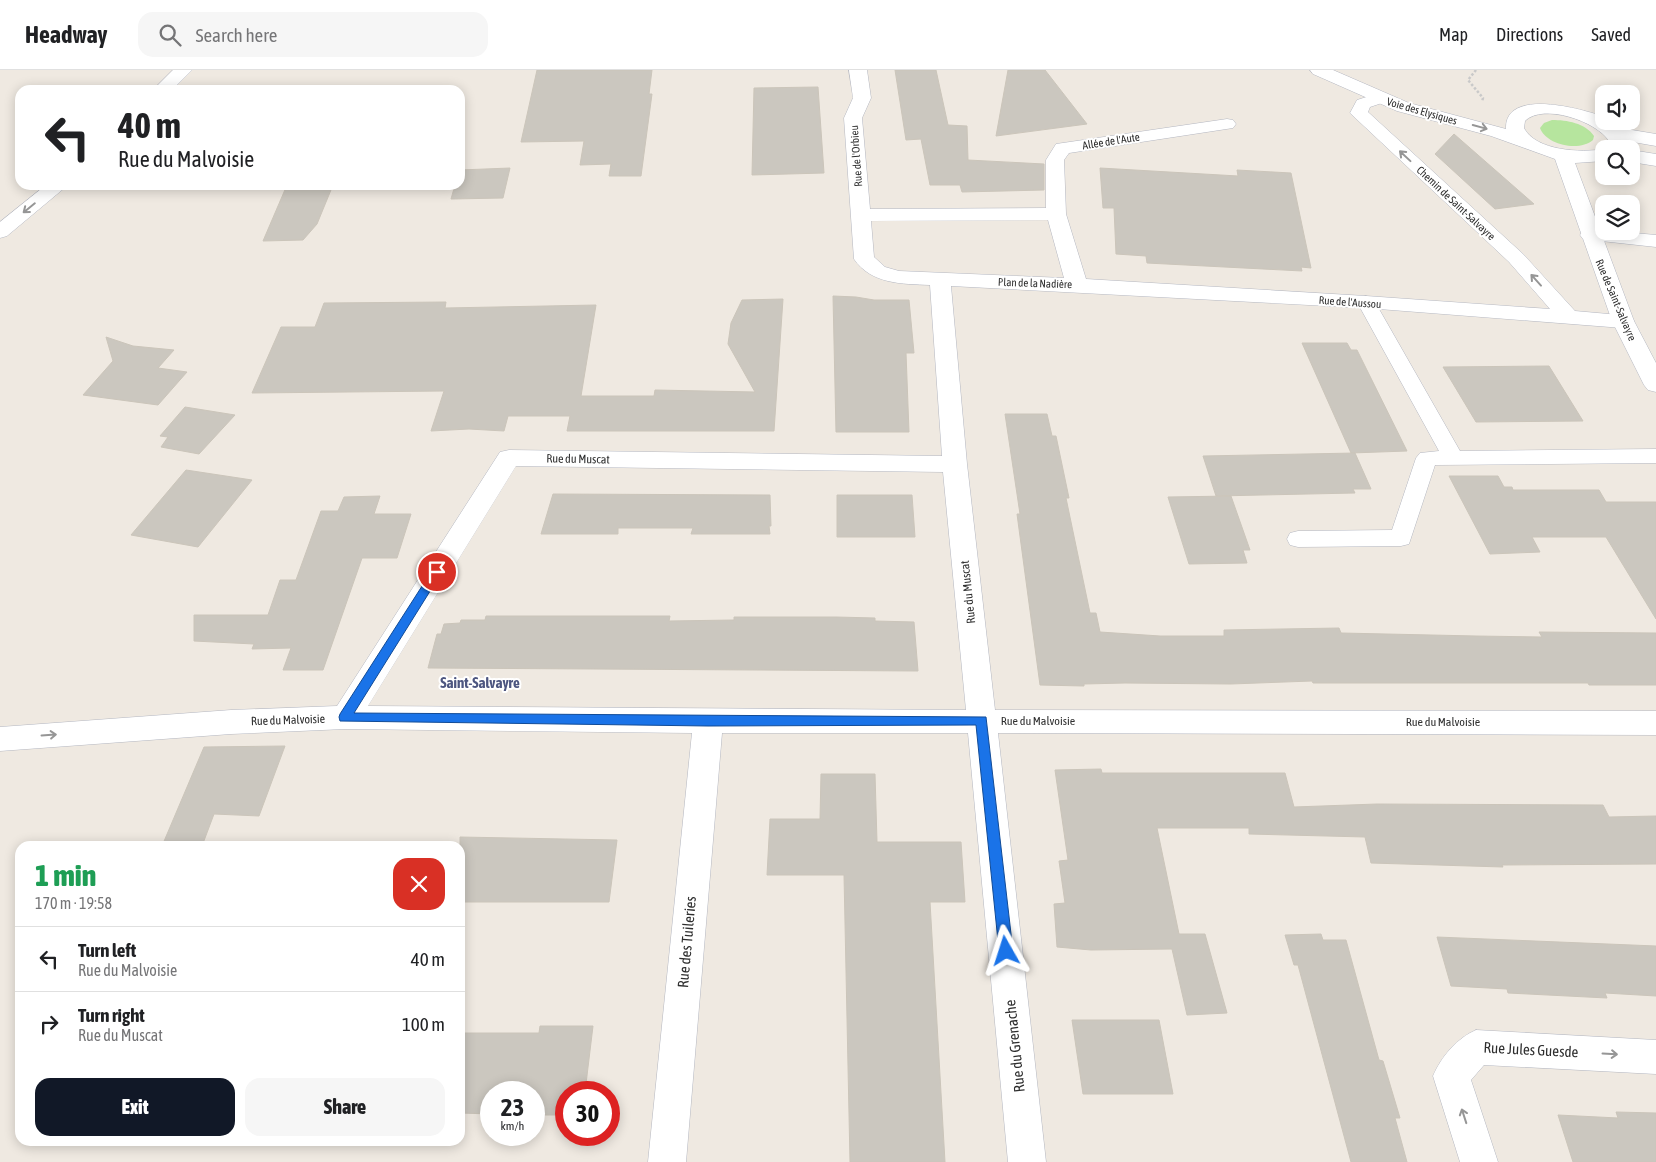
<!DOCTYPE html>
<html lang="en">
<head>
<meta charset="utf-8">
<style>
  body { margin:0; font-family:"Asap Condensed",sans-serif; background:#f6f6f6; color:#202124; height:100vh; display:flex; flex-direction:column; font-size:19px; white-space:nowrap }
  * { box-sizing:border-box; margin:0 }
  p { font-size:16px; color:#757577 }
  .icon { flex:none; width:28px; height:28px; fill:none; stroke:currentColor; stroke-width:2; stroke-linecap:round; stroke-linejoin:round }
  .map { position:relative; flex:1; overflow:hidden }
  .details { position:absolute; left:15px; top:771px; width:450px; height:305px; display:flex; flex-direction:column; background:#fff; border-radius:15px; box-shadow:0 2px 12px #0003 }
  .details>* { flex:none }
  .hud { position:absolute; left:15px; top:15px; width:450px; height:105px; border-radius:15px; box-shadow:0 2px 12px #0003; background:#fff; color:#202124; overflow:hidden }
  .controls { position:absolute; left:1595px; top:15px; display:grid; gap:10px }
  .controls a { display:grid; place-items:center; width:45px; height:45px; border-radius:10px; background:#fff; box-shadow:0 2px 12px #0003; font-size:25px }
  .speed { position:absolute; left:480px; top:1011px; display:flex; gap:10px; font-size:25px; font-weight:700; text-align:center }
  .speed>* { display:grid; place-content:center; width:65px; height:65px; border-radius:50%; background:#fff; box-shadow:0 2px 12px #0003; line-height:1 }
  .speed small { font-size:12px; font-weight:400 }
  .speed .limit { border:8px solid #d22; background:#fff; color:#111 }
  .pin { position:absolute; display:grid; place-items:center; width:42px; height:42px; color:#fff; margin:-21px; border:2px solid #fff; border-radius:50%; box-shadow:0 1px 5px #0007 }
  .me { position:absolute; width:55px; margin:-28px; rotate:354deg; stroke-linejoin:round; filter:drop-shadow(0 0 4px #0008) }
  .turn { display:flex; align-items:center; gap:18px; height:105px; padding:0 20px; font-size:22px }
  .turn .icon { width:65px; height:65px; stroke-width:2.5 }
  .turn b { display:block; font-size:35px; line-height:42px }
  .round { display:grid; place-items:center; flex:none; width:52px; height:52px; border-radius:15px; background:#f6f6f6 }
  .summary { display:flex; align-items:center; justify-content:space-between; height:85px; padding:0 20px }
  h1 { font-size:30px; font-weight:800; line-height:38px; color:#1e9e55 }
  .action { display:flex; gap:10px; margin-top:auto; padding:10px 20px }
  .action a { flex:1; height:58px; border-radius:15px; background:#111827; color:#fff; font-size:20px; font-weight:800; line-height:58px; text-align:center }
  .action a+a { background:#f6f6f6; color:#202124 }
  ul { padding:0; list-style:none }
  li { display:flex; align-items:center; gap:15px; height:65px; padding:0 20px; border-top:1px solid #e0e0e0 }
  li div { flex:1 }
  li b { display:block; font-size:19px }
  li em { font-style:normal }
  header { display:flex; align-items:center; gap:30px; box-sizing:border-box; height:70px; padding:0 25px; background:#fff; border-bottom:1px solid #e0e0e0 }
  header strong { font-size:24px }
  nav { display:flex; gap:28px; margin-inline-start:auto; font-size:18px }
  .search { width:350px; height:45px; background:#f6f6f6; display:flex; align-items:center; gap:12px; box-sizing:border-box; padding:0 18px; border-radius:15px; color:#757577; font-size:19px }
  .map>svg:first-child { display:block }
  .green { fill:#b6e59e }
  .building { fill:#cbc7bf; stroke:#cbc5ba }
  .lines { fill:none; stroke-linecap:round; stroke-linejoin:round }
  .lane-casing { stroke:#b4b7c1; stroke-width:1 }
  .street-casing { stroke:#b4b7c1; stroke-width:1 }
  .secondary-casing { stroke:#b4b7c1; stroke-width:1 }
  .path { stroke:#c9c9c9; stroke-width:2.5; stroke-dasharray:2.5 2; stroke-linecap:butt }
  .lane { fill:#fff; fill-rule:evenodd }
  .street { fill:#fff; fill-rule:evenodd }
  .secondary { fill:#fff; fill-rule:evenodd }
  .oneway { stroke:#969696 }
  .route { fill:#1a73e8; stroke:#114b97 }
  .labels { text-anchor:middle; stroke-width:4; stroke-linejoin:round; paint-order:stroke }
  .far-street-label { font-size:11px; fill:#2e2e2e; stroke:#fff }
  .street-label { font-size:12px; fill:#2e2e2e; stroke:#fff }
  .quarter-label { font-size:15px; font-weight:bold; fill:#4d5680; stroke:#fff }
  .near-street-label { font-size:15px; fill:#2e2e2e; stroke:#fff }
</style>
</head>
<body>
<header>
<strong>Headway</strong>
<div class="search"><svg class="icon" aria-label="search" viewBox="0 0 24 24"><circle cx="10" cy="10" r="6"/><path d="M15 15l6 6"/></svg>Search here</div>
<nav><a>Map</a><a>Directions</a><a>Saved</a></nav>
</header>
<div class="map">
<svg width="1656" height="1092" viewBox="0 0 1656 1092">
  <rect width="100%" height="100%" fill="#efe9e1"/>
  <path class="green" d="M1552,50C1567,50 1585,53 1594,66L1593,70C1579,82 1546,75 1540,58L1544,53Z"/>
  <g class="building">
    <path d="M537,0H652L649,24H652L641,106H609L611,94L580,95L584,71L521,72Z"/>
    <path d="M895,0H936L948,55L967,56L968,90L1044,94V120L962,122L960,115H930L921,69L906,70Z"/>
    <path d="M1008,0H1045L1087,54L996,66Z"/>
    <path d="M818,17L824,103L752,105L754,18Z"/>
    <path d="M1454,64L1534,134L1495,139L1435,84Z"/>
    <path d="M510,98L503,128L451,129L455,115H460V100Z"/>
    <path d="M1100,98L1238,106L1237,100L1291,103L1311,198L1301,197L1302,201L1147,193L1146,186L1116,184L1114,138H1103Z"/>
    <path d="M287,115H333L317,154L303,170L263,171Z"/>
    <path d="M833,226L856,227L874,230H909L914,283H906L909,362H836Z"/>
    <path d="M783,229L774,361H567L570,346H508L504,361L469,359L431,361L444,321L252,323L281,257H315L324,233L446,232L445,238L596,235L581,326H654L655,320L755,322L728,274L731,253L742,230Z"/>
    <path d="M106,267L133,276L174,280L158,298L187,302L158,335L83,325L113,291Z"/>
    <path d="M1302,273H1347L1351,280H1357L1407,381L1351,383Z"/>
    <path d="M1549,296L1583,351L1476,352L1443,297Z"/>
    <path d="M185,337L235,345L199,384L161,377L168,367L160,366Z"/>
    <path d="M1005,344H1047L1052,366H1056L1069,428H1066L1090,543H1096L1100,562L1160,566H1224V560L1339,558L1341,563L1476,566L1542,567L1539,562L1656,563V615H1589L1588,613H1313L1312,611L1231,614L1125,613L1084,614V616L1040,615L1017,444H1020Z"/>
    <path d="M1355,383L1371,419H1353L1355,423L1216,426L1203,386Z"/>
    <path d="M186,400L252,410L198,477L131,465Z"/>
    <path d="M1449,406H1498L1504,417H1512L1513,420H1599L1606,432H1656V549L1606,467H1532L1540,482L1490,484Z"/>
    <path d="M553,424L770,425L771,456H769L770,464H691L693,458H618V464H541Z"/>
    <path d="M837,425H912L915,467H837Z"/>
    <path d="M380,426L374,444H411L397,488H362L323,600H283L291,578L252,579L254,574L194,571V545H268L280,510H296L321,441H338L344,427Z"/>
    <path d="M1231,426L1250,480H1243L1247,493L1189,494L1168,427Z"/>
    <path d="M486,546H670L669,551L734,550V547H836L875,548V551L914,552L918,601L428,598L437,564H441L444,554L460,553L461,550H485Z"/>
    <path d="M285,676L259,746L214,744L202,776H162L204,677Z"/>
    <path d="M1101,699L1102,703H1285L1294,737L1377,734L1603,735L1609,747L1656,746V794L1502,795L1503,797L1371,793L1365,767L1249,764V758H1157L1179,864H1205L1227,943L1187,945L1172,879L1091,880L1057,877L1054,834L1065,833L1059,791L1068,790L1055,700Z"/>
    <path d="M821,704H875L877,772H961L965,832H930L945,1092H850L844,805H767L770,749H820Z"/>
    <path d="M460,767L617,770L609,832H460Z"/>
    <path d="M1321,864L1323,870H1346L1379,990L1383,991L1400,1048H1395L1407,1092H1351L1298,895H1294L1285,865Z"/>
    <path d="M1437,867L1656,876V926L1605,923L1607,928L1508,923L1507,919L1451,916Z"/>
    <path d="M1072,950H1159L1173,1024H1083Z"/>
    <path d="M540,956H593L585,1022H566V1045H534V1022H491V1044L460,1043V963H539Z"/>
    <path d="M1616,1042L1656,1043V1092H1573L1558,1045L1618,1048Z"/>
  </g>
  <g class="lines">
    <g class="lane-casing">
      <path id="lane" d="M1366,226L1373,228L1375,232L1460,381L1656,379V393L1435,395L1409,474L1401,476L1298,477L1290,475L1287,469L1290,463L1298,461L1392,460L1416,388L1420,383L1439,381L1357,232L1359,228Z"/>
    </g>
    <g class="street-casing">
      <g id="street">
        <path d="M173,0H192L172,20H153Z"/>
        <path d="M849,0H867L871,28L862,48L870,139L1046,138V90L1056,74L1227,49L1233,50L1236,54L1233,58L1069,83L1064,90L1066,144L1086,209L1366,226L1550,239L1509,192L1350,43L1357,30L1379,23L1385,24L1388,28L1385,32L1370,37L1368,42L1523,184L1575,241L1631,246L1634,251L1631,256L1623,258L1366,238L951,216L967,394L995,640L1656,641V665L998,663L1046,1092H1008L968,663H722L686,1092H648L692,663L345,659L231,664L0,681V657L231,640L337,636L500,382L509,380L942,386L930,215C902,214 871,214 854,189L844,48L853,28ZM1048,150L1064,208L899,201L885,197L874,187L871,151ZM516,396L943,402L966,640L368,636Z"/>
        <path d="M46,115H68L7,166L0,168V152Z"/>
        <path d="M1590,159L1656,165V177L1583,169L1580,165L1583,161Z"/>
        <path d="M1476,960L1656,970V1004L1484,995L1471,1010L1498,1092H1460L1433,1006C1441,987 1457,968 1476,960Z"/>
      </g>
    </g>
    <g class="secondary-casing">
      <g id="secondary">
        <path d="M1310,0H1333L1409,33L1506,59C1504,17 1583,39 1604,47V51H1611L1632,60L1656,64V76L1627,71L1624,79H1606L1609,71C1596,51 1543,33 1525,51L1524,58C1536,81 1581,83 1604,79V91L1575,93L1634,251L1656,293V322L1648,320L1644,315L1612,251L1555,89L1491,66L1397,41L1313,4Z"/>
        <path d="M1631,80L1656,84V96L1631,92Z"/>
      </g>
    </g>
    <path class="path" d="M1476,0L1468,10L1483,28L1482,32"/>
    <use href="#lane" class="lane"/>
    <use href="#street" class="street"/>
    <use href="#secondary" class="secondary"/>
  </g>
  <defs><path id="oneway-shaft" d="M-6 0H5M1.5-3L5.5 0L1.5 3" fill="none" stroke-width="1.6" stroke-linecap="round" stroke-linejoin="round" transform="scale(1.25)"/></defs>
  <g class="oneway">
    <use href="#oneway-shaft" transform="translate(1480 57) rotate(15)"/>
    <use href="#oneway-shaft" transform="translate(1405 86) rotate(-137)"/>
    <use href="#oneway-shaft" transform="translate(29 138) rotate(141)"/>
    <use href="#oneway-shaft" transform="translate(1536 210) rotate(-132)"/>
    <use href="#oneway-shaft" transform="translate(49 665) rotate(-4)"/>
    <use href="#oneway-shaft" transform="translate(1610 984) rotate(3)"/>
    <use href="#oneway-shaft" transform="translate(1464 1046) rotate(-108)"/>
  </g>
  <path class="route" d="M437,498L442,502L354,643L986,647L1013,881L1011,885L1006,887L1001,885L999,881L976,655L708,656L340,651L339,647L340,644L433,499Z"/>
  <g class="labels">
    <g class="far-street-label">
      <text transform="translate(1422 41) rotate(16)" y="4">Voie des Elysiques</text>
      <text transform="translate(1111 71) rotate(-9)" y="4">Allée de l'Aute</text>
      <text transform="translate(856 86) rotate(-94)" y="4">Rue de l'Orbieu</text>
      <text transform="translate(1456 133) rotate(43)" y="4">Chemin de Saint-Salvayre</text>
      <text transform="translate(1035 213) rotate(2)" y="4">Plan de la Nadière</text>
      <text transform="translate(1616 230) rotate(67)" y="4">Rue de Saint-Salvayre</text>
      <text transform="translate(1350 232) rotate(4)" y="4">Rue de l'Aussou</text>
    </g>
    <g class="street-label">
      <text transform="translate(578 389) rotate(1)" y="4">Rue du Muscat</text>
      <text transform="translate(968 522) rotate(-96)" y="4">Rue du Muscat</text>
      <text transform="translate(288 650) rotate(-2)" y="4">Rue du Malvoisie</text>
      <text x="1038" y="655">Rue du Malvoisie</text>
      <text x="1443" y="656">Rue du Malvoisie</text>
    </g>
    <g class="quarter-label">
      <text x="480" y="618">Saint-Salvayre</text>
    </g>
    <g class="near-street-label">
      <text transform="translate(687 872) rotate(-85)" y="5">Rue des Tuileries</text>
      <text transform="translate(1015 976) rotate(-96)" y="5">Rue du Grenache</text>
      <text transform="translate(1531 980) rotate(3)" y="5">Rue Jules Guesde</text>
    </g>
  </g>
</svg>
<div class="controls">
<a><svg class="icon" aria-label="sound" viewBox="0 0 24 24"><path d="M4 9h4l5-4v14l-5-4H4zM17 9q2 3 0 6"/></svg></a>
<a><svg class="icon" aria-label="search" viewBox="0 0 24 24"><circle cx="10" cy="10" r="6"/><path d="M15 15l6 6"/></svg></a>
<a><svg class="icon" aria-label="layers" viewBox="0 0 24 24"><path d="M12 4l9 5-9 5-9-5zM3 14l9 5 9-5"/></svg></a>
</div>
<div class="speed"><div>23<small>km/h</small></div><div class="limit">30</div></div>
<div class="pin" style="left:437px;top:502px;background:#d93025"><svg class="icon" aria-label="arrive" viewBox="0 0 24 24"><path d="M6 21V4h12l-3 4 3 4H6"/></svg></div>
<svg class="me" style="left:1006px;top:881px" viewBox="-20 -20 40 40"><path d="M0-17L14 15 0 8-14 15z" fill="#1a73e8" stroke="#fff" stroke-width="4"/></svg>
<div class="hud">
<div class="turn"><svg class="icon" aria-label="left" viewBox="0 0 24 24"><path d="M17 20v-9H6M10 6l-5 5 5 5"/></svg><div><b>40 m</b>Rue du Malvoisie</div></div>
</div>
<section class="details">
<div class="summary"><div><h1>1 min</h1><p>170 m · 19:58</p></div><a class="round" style="background:#d93025;color:#fff"><svg class="icon" aria-label="close" viewBox="0 0 24 24"><path d="M6 6l12 12M18 6L6 18"/></svg></a></div>
<ul>
<li><svg class="icon" aria-label="left" viewBox="0 0 24 24"><path d="M17 20v-9H6M10 6l-5 5 5 5"/></svg><div><b>Turn left</b><p>Rue du Malvoisie</p></div><em>40 m</em></li>
<li><svg class="icon" aria-label="right" viewBox="0 0 24 24"><path d="M7 20v-9h11M14 6l5 5-5 5"/></svg><div><b>Turn right</b><p>Rue du Muscat</p></div><em>100 m</em></li>
</ul>
<div class="action"><a>Exit</a><a>Share</a></div>
</section>
</div>
</body>
</html>
